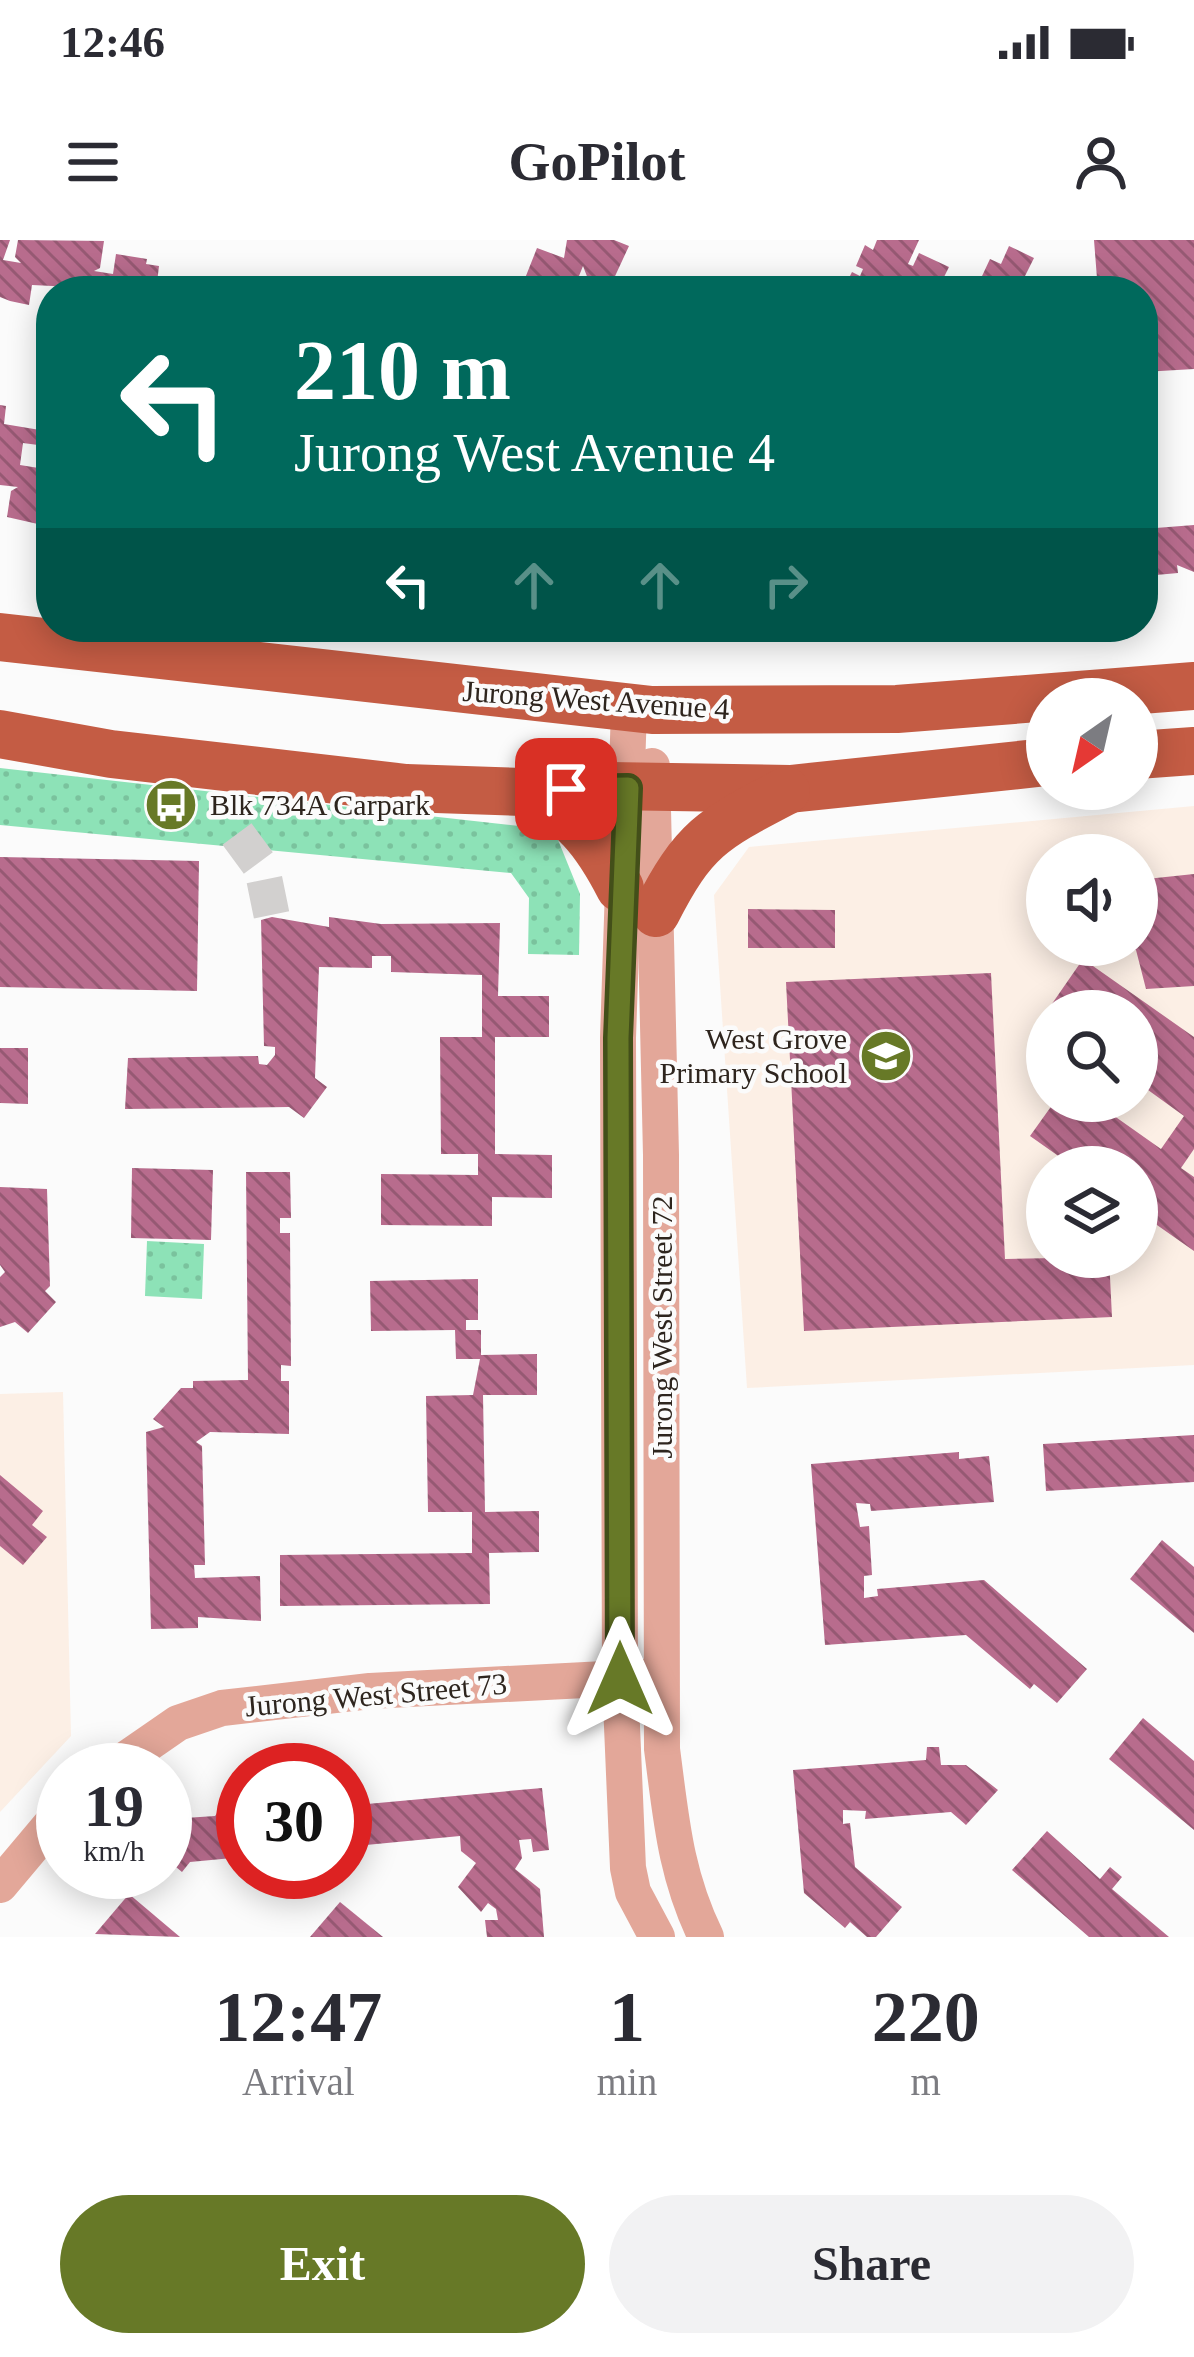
<!DOCTYPE html>
<html lang="en">
<head>
<meta charset="utf-8">
<style>
  body { margin:0; font-family:"Times New Roman",serif; background:#f2f2f3; color:#2b2b33; height:100vh; display:flex; flex-direction:column; font-size:45px; white-space:nowrap }
  * { box-sizing:border-box; margin:0 }
  p { font-size:39px; color:#7c7c81 }
  .icon { flex:none; width:66px; height:66px; fill:none; stroke:currentColor; stroke-width:2; stroke-linecap:round; stroke-linejoin:round }
  .map { position:relative; height:1697px; overflow:hidden }
  .drawer { display:flex; flex-direction:column; background:#fff; flex:1 }
  .drawer>* { flex:none }
  .top-card { position:absolute; left:36px; top:36px; width:1122px; height:366px; border-radius:48px; box-shadow:0 6px 30px #0003; background:#00695c; color:#fff; overflow:hidden }
  .needle { width:78px; rotate:214deg }
  .fabs { position:absolute; left:1026px; top:438px; display:grid; gap:24px }
  .fabs a { display:grid; place-items:center; width:132px; height:132px; border-radius:50%; background:#fff; box-shadow:0 6px 30px #0003; font-size:60px }
  .speed { position:absolute; left:36px; top:1503px; display:flex; gap:24px; font-size:60px; font-weight:700; text-align:center }
  .speed>* { display:grid; place-content:center; width:156px; height:156px; border-radius:50%; background:#fff; box-shadow:0 6px 30px #0003; line-height:1 }
  .speed small { font-size:30px; font-weight:400 }
  .speed .limit { border:18px solid #d22; background:#fff; color:#111 }
  .pin { position:absolute; display:grid; place-items:center; width:102px; height:102px; color:#fff; margin:-51px; border-radius:24px; box-shadow:0 6px 18px #0006 }
  .me { position:absolute; width:132px; margin:-66px; rotate:0deg; stroke-linejoin:round; filter:drop-shadow(0 0 9px #0008) }
  .turn { display:flex; align-items:center; gap:42px; height:252px; padding:0 60px; font-size:54px }
  .turn .icon { width:156px; height:156px; stroke-width:2.5 }
  .turn b { display:block; font-size:84px; line-height:102px }
  .lanes { display:flex; align-items:center; height:114px; padding:0 60px; background:#0003; justify-content:center; gap:60px; direction:ltr }
  .lanes .off { opacity:.35 }
  .eta { display:flex; justify-content:space-evenly; align-items:center; height:204px; text-align:center }
  .eta b { font-size:72px; font-weight:800; line-height:84px }
  .primary-button { display:flex; gap:24px; margin-top:auto; padding:24px 60px }
  .primary-button a { flex:1; height:138px; border-radius:72px; background:#677927; color:#fff; font-size:48px; font-weight:800; line-height:138px; text-align:center }
  .primary-button a+a { background:#f2f2f3; color:#2b2b33 }
  .status { display:flex; justify-content:space-between; align-items:center; height:84px; padding:0 60px; background:#fff; direction:ltr }
  .status svg { height:33px; fill:currentColor }
  header { display:flex; justify-content:space-between; align-items:center; height:156px; padding:0 60px; background:#fff; font-size:54px; font-weight:800 }
  .map>svg:first-child { display:block }
  .built { fill:#fcefe5; fill-rule:evenodd }
  .grass { fill:url(#grass-dots) }
  .building { fill:url(#building-back-hatch) }
  .lines { fill:none; stroke-linecap:round; stroke-linejoin:round }
  .minor-tunnel { stroke:#d2d0cf; stroke-width:36; stroke-dasharray:36 18; stroke-linecap:butt }
  .minor { stroke:#e3a799; stroke-width:36 }
  .major { stroke:#c45c44; stroke-width:48 }
  .route-casing { stroke:#434f19; stroke-width:30 }
  .route { stroke:#677927; stroke-width:21 }
  .labels { text-anchor:middle; stroke-width:9; stroke-linejoin:round; paint-order:stroke }
  .street-label { font-size:30px; fill:#2e251e; stroke:#fbfbfb }
  .poi-label { font-size:30px; fill:#2e251e; stroke:#fbfbfb; text-anchor:start }
</style>
</head>
<body>
<div class="status"><b>12:46</b><svg viewBox="0 0 49 12"><path d="M0 12V9h3v3zM5 12V6h3v6zM10 12V3h3v9zM15 12V0h3v12zM26 1h20v11H26zM47 4h2v5h-2z"/></svg></div>
<header><svg class="icon" aria-label="menu" viewBox="0 0 24 24"><path d="M4 6h16M4 12h16M4 18h16"/></svg>GoPilot<svg class="icon" aria-label="person" viewBox="0 0 24 24"><circle cx="12" cy="8" r="4"/><path d="M4 21q1-7 8-7t8 7"/></svg></header>
<div class="map">
<svg width="1194" height="1697" viewBox="0 0 1194 1697">
  <defs>
    <pattern id="grass-dots" width="8" height="8" patternUnits="userSpaceOnUse" patternTransform="scale(3)"><rect width="8" height="8" fill="#8de2b7"/><path d="M2 2h.1M6 6h.1" fill="none" stroke="#7ac29d" stroke-width="1.8" stroke-linecap="round"/></pattern>
    <pattern id="building-back-hatch" width="6" height="6" patternUnits="userSpaceOnUse" patternTransform="scale(3)"><rect width="6" height="6" fill="#b86c8d"/><path d="M-1 5l2 2M0 0l6 6M5-1l2 2" fill="none" stroke="#965973"/></pattern>
  </defs>
  <rect width="100%" height="100%" fill="#fbfbfb"/>
  <g class="built">
    <path d="M1194,566V1125L747,1148L714,655L749,607ZM1047,615H1137V705H1047ZM1047,771H1137V861H1047ZM1047,927H1137V1017H1047Z"/>
    <path d="M63,1152L71,1496L0,1572V1154Z"/>
  </g>
  <g class="grass">
    <path d="M0,528L554,590L580,654L579,715L528,714L529,658L511,633L0,585Z"/>
    <path d="M147,1001L204,1004L202,1059L145,1056Z"/>
  </g>
  <g class="building">
    <path d="M0,0H10L3,20L21,23L15,17L18,0L104,1L100,28L94,31L113,34L116,14L147,19L146,24L159,26L156,51L32,45L29,65L10,61L0,57Z"/>
    <path d="M567,0H614L629,6L610,47L588,39L583,26L573,51H520L537,8L564,18Z"/>
    <path d="M877,0H919L908,24L913,26L919,13L949,27L941,43L958,51H923L920,44L917,51L844,48L852,32L860,36L863,29L856,26L865,5L873,10Z"/>
    <path d="M1094,0H1194V129L1143,132V51H1098Z"/>
    <path d="M1009,6L1034,18L1025,36L1032,39L1026,51H975L990,19L1001,24Z"/>
    <path d="M0,165L6,166L4,184L40,190L38,205L23,203L20,225L51,230V287L7,277L11,251L18,247L0,245Z"/>
    <path d="M1194,285V332L1177,325L1178,333L1145,336L1143,289Z"/>
    <path d="M0,617L199,621L197,751L0,747Z"/>
    <path d="M1194,634V746L1146,749L1136,710L1103,713L1101,705H1137V640Z"/>
    <path d="M748,669L835,670V708H748Z"/>
    <path d="M272,677L329,687V677L381,684L500,683L498,756H549V797H495V914L552,915V958L492,957V986L381,985V934L478,935V914H441L440,797H482V735L391,732V716H372V728L319,727L315,838L327,847L304,878L289,867L125,869L128,818L258,816L259,824L267,825L275,815V807L264,806L261,680Z"/>
    <path d="M1083,719L1194,797V909L1181,928L1194,937V1011L1137,971V927H1074L1030,896L1055,861H1093L1161,909L1184,876L1137,842V771H1047Z"/>
    <path d="M991,733L1005,1019L1109,1017L1112,1077L804,1091L786,742Z"/>
    <path d="M0,808H28V864L0,863Z"/>
    <path d="M132,928L213,930L211,1000L131,998Z"/>
    <path d="M246,932H290L291,978H280V993H290L291,1126L281,1125V1141H289V1194L210,1192L196,1202L202,1206L205,1325H194L195,1338L260,1336L261,1381L198,1377V1388L151,1389L146,1192L164,1187L153,1179L181,1148H193V1141L248,1140Z"/>
    <path d="M0,947L47,949L50,1046L45,1051L56,1062L28,1093L15,1082L0,1087V1037L5,1032L0,1025Z"/>
    <path d="M478,1039V1080H466V1090H481V1115L537,1114V1155H483L485,1272L539,1271V1312L489,1313L490,1364L280,1366V1315L472,1313V1272H428L426,1156L473,1155L480,1119H456L455,1090L371,1091L370,1041Z"/>
    <path d="M1194,1195V1242L1046,1251L1043,1204Z"/>
    <path d="M959,1212V1219L989,1216L994,1262L871,1271L870,1264L856,1263L860,1287L869,1286L872,1335L864,1336V1358L878,1356L877,1349L984,1340L1087,1429L1057,1463L1034,1444L1030,1449L966,1395L825,1405L811,1224Z"/>
    <path d="M0,1235L43,1271L32,1285L47,1297L23,1325L0,1306Z"/>
    <path d="M1162,1300L1194,1327V1393L1130,1339Z"/>
    <path d="M1143,1478L1194,1521V1590L1109,1519Z"/>
    <path d="M927,1507H939L941,1525H966L998,1550L966,1585L951,1572L865,1579L866,1571L843,1570V1584L850,1583L855,1627L902,1667L876,1697H867L850,1682L845,1688L804,1653L793,1530L926,1520Z"/>
    <path d="M542,1548L549,1610L533,1612L531,1599L519,1600L522,1618L515,1629L540,1649L544,1697H487L485,1680H498L496,1669L488,1663L481,1672L458,1647L476,1623L461,1611L460,1596L345,1607V1566Z"/>
    <path d="M221,1568L243,1573V1617L190,1622L182,1632L165,1618L170,1579L215,1576Z"/>
    <path d="M1047,1591L1100,1639L1110,1627L1122,1637L1112,1649L1169,1697H1089L1012,1630Z"/>
    <path d="M129,1654L180,1697L95,1694Z"/>
    <path d="M340,1662L383,1697H310Z"/>
  </g>
  <g class="lines">
    <path class="minor-tunnel" d="M237,594L262,628L272,677"/>
    <g class="minor">
      <path d="M629,469L618,798L620,1439L628,1628L633,1652L657,1697"/>
      <path d="M652,526L661,915L662,1509C671,1577 675,1634 706,1697"/>
      <path d="M110,1530L178,1483L222,1468L370,1451L643,1437"/>
      <path d="M0,1645L63,1570"/>
    </g>
    <g class="major">
      <path d="M0,397L652,470L897,469L1194,446"/>
      <path d="M0,494L111,514L406,548L522,552L610,546L790,549L1047,522"/>
      <path d="M1137,515L1194,511"/>
      <path d="M522,552C571,567 597,603 620,648"/>
      <path d="M656,673C694,598 713,589 786,551"/>
    </g>
  </g>
  <g class="lines">
    <g class="route-casing">
      <path id="route" d="M566,549L628,548L618,798L620,1439"/>
    </g>
    <use href="#route" class="route"/>
  </g>
  <defs>
    <g id="bus-disc" transform="scale(2.7)"><circle r="9.5" fill="#677927" stroke="#fbfbfb"/><path d="M-5-6H5V4H4V6H2V4H-2V6H-4V4H-5ZM-3.5-4V0h7V-4ZM-3.5 1.2v1.5H-2V1.2ZM2 1.2v1.5H3.5V1.2Z" fill="#fff"/></g>
    <g id="school-disc" transform="scale(2.7)"><circle r="9.5" fill="#677927" stroke="#fbfbfb"/><path d="M0-5L7-2L0 1L-7-2ZM-4 1L0 2.5L4 1V4Q0 6-4 4Z" fill="#fff"/></g>
  </defs>
  <g fill-rule="evenodd">
    <use href="#bus-disc" x="171" y="565"/>
    <use href="#school-disc" x="886" y="816"/>
  </g>
  <g class="labels">
    <g class="street-label">
      <text transform="translate(596 460) rotate(4)" y="10">Jurong West Avenue 4</text>
      <text transform="translate(662 1087) rotate(-90)" y="10">Jurong West Street 72</text>
      <text transform="translate(376 1455) rotate(-5)" y="10">Jurong West Street 73</text>
    </g>
    <g class="poi-label">
      <text x="210" y="575">Blk 734A Carpark</text>
      <text x="847" y="809" text-anchor="end">West Grove<tspan x="847" dy="34">Primary School</tspan></text>
    </g>
  </g>
</svg>
<div class="fabs">
<a><svg class="needle" viewBox="-14 -14 28 28"><path d="M0-13l5 13h-10z" fill="#e53935"/><path d="M0 13l5-13h-10z" fill="#7c7c81"/></svg></a>
<a><svg class="icon" aria-label="sound" viewBox="0 0 24 24"><path d="M4 9h4l5-4v14l-5-4H4zM17 9q2 3 0 6"/></svg></a>
<a><svg class="icon" aria-label="search" viewBox="0 0 24 24"><circle cx="10" cy="10" r="6"/><path d="M15 15l6 6"/></svg></a>
<a><svg class="icon" aria-label="layers" viewBox="0 0 24 24"><path d="M12 4l9 5-9 5-9-5zM3 14l9 5 9-5"/></svg></a>
</div>
<div class="speed"><div>19<small>km/h</small></div><div class="limit">30</div></div>
<div class="pin" style="left:566px;top:549px;background:#d93025"><svg class="icon" aria-label="arrive" viewBox="0 0 24 24"><path d="M6 21V4h12l-3 4 3 4H6"/></svg></div>
<svg class="me" style="left:620px;top:1439px" viewBox="-20 -20 40 40"><path d="M0-17L14 15 0 8-14 15z" fill="#677927" stroke="#fff" stroke-width="4"/></svg>
<div class="top-card">
<div class="turn"><svg class="icon" aria-label="left" viewBox="0 0 24 24"><path d="M17 20v-9H6M10 6l-5 5 5 5"/></svg><div><b>210 m</b>Jurong West Avenue 4</div></div>
<div class="lanes"><svg class="icon" aria-label="left" viewBox="0 0 24 24"><path d="M17 20v-9H6M10 6l-5 5 5 5"/></svg><svg class="icon off" aria-label="ahead" viewBox="0 0 24 24"><path d="M12 20V5M6 11l6-6 6 6"/></svg><svg class="icon off" aria-label="ahead" viewBox="0 0 24 24"><path d="M12 20V5M6 11l6-6 6 6"/></svg><svg class="icon off" aria-label="right" viewBox="0 0 24 24"><path d="M7 20v-9h11M14 6l5 5-5 5"/></svg></div>
</div>
</div>
<section class="drawer">
<div class="eta">
<div><b>12:47</b><p>Arrival</p></div>
<div><b>1</b><p>min</p></div>
<div><b>220</b><p>m</p></div>
</div>
<div class="primary-button"><a>Exit</a><a>Share</a></div>
</section>
</body>
</html>
